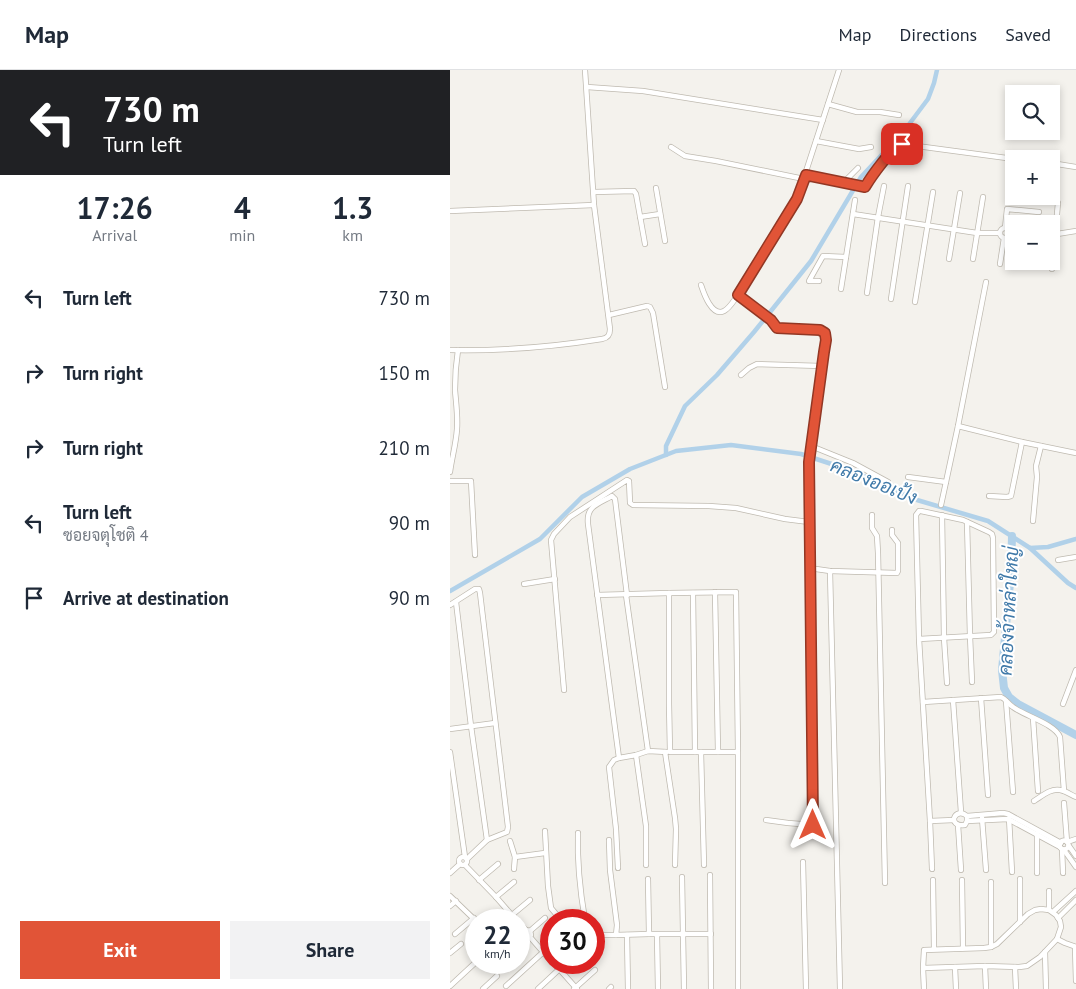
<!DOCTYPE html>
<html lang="en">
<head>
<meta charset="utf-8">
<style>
  body { margin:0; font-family:"PT Sans",Sarabun,sans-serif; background:#f2f2f3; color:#1f2937; height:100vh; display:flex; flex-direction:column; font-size:19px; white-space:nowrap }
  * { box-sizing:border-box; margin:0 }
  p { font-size:16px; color:#747a83 }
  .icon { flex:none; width:28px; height:28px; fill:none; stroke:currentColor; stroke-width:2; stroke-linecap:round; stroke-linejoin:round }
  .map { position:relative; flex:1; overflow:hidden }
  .sheet { display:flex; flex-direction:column; background:#fff; width:450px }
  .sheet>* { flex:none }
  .banner { background:#202124; color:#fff; overflow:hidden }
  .buttons { position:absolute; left:555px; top:15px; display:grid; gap:10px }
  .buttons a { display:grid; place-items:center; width:55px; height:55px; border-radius:0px; background:#fff; box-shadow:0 2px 8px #0003; font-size:25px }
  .speed { position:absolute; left:15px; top:839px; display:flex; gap:10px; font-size:25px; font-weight:700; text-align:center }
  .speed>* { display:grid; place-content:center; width:65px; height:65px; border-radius:50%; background:#fff; box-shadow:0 2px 8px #0003; line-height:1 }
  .speed small { font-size:12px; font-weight:400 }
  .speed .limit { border:8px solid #d22; background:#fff; color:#111 }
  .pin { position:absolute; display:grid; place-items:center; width:42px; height:42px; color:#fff; margin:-21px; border-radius:10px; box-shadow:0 2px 8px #0006 }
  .me { position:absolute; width:55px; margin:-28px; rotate:0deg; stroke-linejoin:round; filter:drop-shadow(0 0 4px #0008) }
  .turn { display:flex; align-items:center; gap:18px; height:105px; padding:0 20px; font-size:22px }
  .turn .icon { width:65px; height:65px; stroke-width:2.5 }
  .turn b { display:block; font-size:35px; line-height:42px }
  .eta { display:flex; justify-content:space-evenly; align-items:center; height:85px; text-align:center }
  .eta b { font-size:30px; font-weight:800; line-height:35px }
  .action { display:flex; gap:10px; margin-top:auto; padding:10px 20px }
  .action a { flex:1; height:58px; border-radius:0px; background:#e15437; color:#fff; font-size:20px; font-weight:800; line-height:58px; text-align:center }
  .action a+a { background:#f2f2f3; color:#1f2937 }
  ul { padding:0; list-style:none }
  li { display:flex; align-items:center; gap:15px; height:75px; padding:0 20px }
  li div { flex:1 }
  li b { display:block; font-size:19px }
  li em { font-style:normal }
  header { display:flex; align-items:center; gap:30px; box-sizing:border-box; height:70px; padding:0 25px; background:#fff; border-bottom:1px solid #e0e1e3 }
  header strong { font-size:24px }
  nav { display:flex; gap:28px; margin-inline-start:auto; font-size:18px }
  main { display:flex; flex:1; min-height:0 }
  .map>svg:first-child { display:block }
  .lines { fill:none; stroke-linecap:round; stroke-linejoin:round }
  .canal { stroke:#b1d1e9; stroke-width:4.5 }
  .river { stroke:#b1d1e9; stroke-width:8 }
  .minor-casing { stroke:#bfbab0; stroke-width:6 }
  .minor { stroke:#fff; stroke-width:4.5 }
  .route-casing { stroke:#923724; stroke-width:12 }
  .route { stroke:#e15437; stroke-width:9 }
  .labels { text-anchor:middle; stroke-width:4; stroke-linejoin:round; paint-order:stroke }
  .water-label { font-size:19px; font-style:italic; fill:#407aa9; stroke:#fff }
</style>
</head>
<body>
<header>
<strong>Map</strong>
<nav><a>Map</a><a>Directions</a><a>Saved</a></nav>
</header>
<main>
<section class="sheet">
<div class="banner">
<div class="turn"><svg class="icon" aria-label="left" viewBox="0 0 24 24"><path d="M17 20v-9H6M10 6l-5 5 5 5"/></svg><div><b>730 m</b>Turn left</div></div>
</div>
<div class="eta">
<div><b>17:26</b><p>Arrival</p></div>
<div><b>4</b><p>min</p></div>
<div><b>1.3</b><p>km</p></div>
</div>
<ul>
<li><svg class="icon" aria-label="left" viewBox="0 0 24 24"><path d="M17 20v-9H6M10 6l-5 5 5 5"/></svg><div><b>Turn left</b></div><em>730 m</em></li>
<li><svg class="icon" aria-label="right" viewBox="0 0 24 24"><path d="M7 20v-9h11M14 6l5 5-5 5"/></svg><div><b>Turn right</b></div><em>150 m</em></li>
<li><svg class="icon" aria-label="right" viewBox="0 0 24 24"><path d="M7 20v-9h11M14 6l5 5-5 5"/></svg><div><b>Turn right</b></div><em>210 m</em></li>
<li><svg class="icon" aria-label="left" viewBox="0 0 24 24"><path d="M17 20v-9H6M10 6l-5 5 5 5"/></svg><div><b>Turn left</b><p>ซอยจตุโชติ 4</p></div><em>90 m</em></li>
<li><svg class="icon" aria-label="arrive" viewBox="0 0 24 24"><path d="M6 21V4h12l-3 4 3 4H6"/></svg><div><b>Arrive at destination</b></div><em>90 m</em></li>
</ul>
<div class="action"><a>Exit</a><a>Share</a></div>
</section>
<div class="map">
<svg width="626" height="919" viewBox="0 0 626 919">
  <rect width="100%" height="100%" fill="#f4f2ed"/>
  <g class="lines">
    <g class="canal">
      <path d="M216,385V376L235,336L267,305L304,262L361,191L411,107L454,61L478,29L484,13L487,0"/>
      <path d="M580,478L598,477L626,469"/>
      <path d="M0,521L90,469L132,427L180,399L226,381L281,375L351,384L403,401L467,430L538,451L580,478L618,513L626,518"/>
    </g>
    <path class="river" d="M562,466L561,502L552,600L554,618L559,627L568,634L626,665"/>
    <g class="minor-casing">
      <g id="minor">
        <path d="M137,17L193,21L373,50"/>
        <path d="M378,34L407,42H430L449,45"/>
        <path d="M366,71L409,79L421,77"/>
        <path d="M221,77L235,86L266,91L354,109"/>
        <path d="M601,93L626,97"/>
        <path d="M356,105L415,117C421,107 442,77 452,74L564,89"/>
        <path d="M393,113L408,98"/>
        <path d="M206,118L215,171"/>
        <path d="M144,122L184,121L186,124L195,174"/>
        <path d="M0,141L144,135"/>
        <path d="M403,144L527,163H550"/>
        <path d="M190,147L210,144"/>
        <path d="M555,158L557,139L589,142"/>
        <circle cx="555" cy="163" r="5"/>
        <path d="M601,165L626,161"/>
        <path d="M499,189L510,123"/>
        <path d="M523,189L533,127"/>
        <path d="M550,194L554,168"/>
        <path d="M576,196L577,191"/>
        <path d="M602,199L608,133"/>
        <path d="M369,211H359L373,186L396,187"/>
        <path d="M251,215C254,224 262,247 274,241C280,238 284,230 288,225L347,129L389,0"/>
        <path d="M391,219L405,130"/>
        <path d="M417,223L428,147L434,116"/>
        <path d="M288,225L321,250L327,258L370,260L375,263L376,270L374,282L359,392L363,755L338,753L316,750"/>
        <path d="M441,229L458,116"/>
        <path d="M465,232L483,122"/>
        <path d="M159,245L197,236L200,237L203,243L215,317"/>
        <path d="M0,280C51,281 102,277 152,269C158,268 160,265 160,259L144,135L135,0"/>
        <path d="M291,305L299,298L307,294L372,296"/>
        <path d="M508,356L572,372L626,383"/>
        <path d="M361,376L403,393L438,412"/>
        <path d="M0,402C2,387 6,374 7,359C8,346 6,333 5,320C5,306 6,293 8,280"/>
        <path d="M458,407L496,412L508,356L536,212"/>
        <path d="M0,411H21L25,485"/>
        <path d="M539,426L557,427L561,426L572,372"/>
        <path d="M491,435L496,412"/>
        <path d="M422,445V458L427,466L428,483L435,813"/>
        <path d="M492,445L494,568L497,613"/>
        <path d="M583,451L587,407L586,396L591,376"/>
        <path d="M517,452L520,566L522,612"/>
        <path d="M608,490L626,487"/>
        <path d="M359,498L380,501L447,503L448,501V473L442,465V460"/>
        <path d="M380,501L390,919"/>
        <path d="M74,514L105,509"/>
        <path d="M265,522L268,682"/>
        <path d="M243,523L245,682"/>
        <path d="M147,525L219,523"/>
        <path d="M176,525L198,681"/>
        <path d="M177,525L165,429L162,426C148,434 136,436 138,454L169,688L186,685L196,756V795"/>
        <path d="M6,532L21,656L37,770"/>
        <path d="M0,535L25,519H29L30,523L58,757L57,762L37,770L17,789"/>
        <path d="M469,569L541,565L544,562L543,468L542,464L539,462L513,450L471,441H469L466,445L469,569L480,751"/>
        <path d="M114,620L101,470L104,464L120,447L177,410L179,411L180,433L183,435L259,436L286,438L335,449L359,452"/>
        <path d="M531,628L538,725"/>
        <path d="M503,630L511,742"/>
        <path d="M556,631L563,722"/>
        <path d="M473,632L551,627C556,629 558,634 563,637C575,646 605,654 610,667L614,721"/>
        <path d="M613,634L626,600"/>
        <path d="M583,648L588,721"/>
        <path d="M0,659L45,653"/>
        <path d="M0,682L15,787"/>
        <path d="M215,682L225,748L226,759L225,795"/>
        <path d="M251,682L254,795"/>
        <path d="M186,685L198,681L217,682"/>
        <path d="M584,731C592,726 601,718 610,720C616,721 621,725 626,727"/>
        <path d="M614,733L617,772L626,769"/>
        <path d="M517,746V751L515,755C496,757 505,736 517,746L553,743L558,744L611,773"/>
        <path d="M532,748L536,800"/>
        <path d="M559,748L562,802"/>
        <path d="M517,751L558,749L610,777"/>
        <path d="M508,755L511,800"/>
        <path d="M95,761L98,816L101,838L111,850"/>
        <path d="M128,763C127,793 130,821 135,850"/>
        <path d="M159,770L160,800L167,855L166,865L199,864"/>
        <circle cx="614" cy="775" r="4.5"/>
        <path d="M60,771L65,787L95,783"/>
        <path d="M619,776L626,786"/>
        <path d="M612,779L613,803"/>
        <path d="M614,780L626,797"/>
        <circle cx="13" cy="791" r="4"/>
        <path d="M353,792L356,919"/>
        <path d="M15,795L46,827L66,850"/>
        <path d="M168,798L166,759L159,697L164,690L169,688"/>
        <path d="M64,799L65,787"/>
        <path d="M482,799L480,751L504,750"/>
        <path d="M0,803L10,794"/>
        <path d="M587,803V764"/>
        <path d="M260,805L261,919"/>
        <path d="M198,809L199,864H233L232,807"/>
        <path d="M29,810L48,794"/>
        <path d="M483,810L484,879"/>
        <path d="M512,810L513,878"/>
        <path d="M541,812V877"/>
        <path d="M0,826L26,851"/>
        <path d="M46,827L64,812"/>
        <path d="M0,836L6,831"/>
        <path d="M599,840V821"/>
        <path d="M603,842L626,821"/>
        <path d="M62,845L80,830"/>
        <path d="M608,848L626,830"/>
        <path d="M570,852V809"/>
        <path d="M69,853L76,860L80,861L81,865L78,867L74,865V861L76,860"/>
        <path d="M80,861L95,848"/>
        <path d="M5,864L24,848"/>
        <path d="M144,865H166"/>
        <path d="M177,865L178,919"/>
        <path d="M207,865L208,919"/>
        <path d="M80,867L101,891"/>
        <path d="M607,869L615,873L626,877"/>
        <path d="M69,872L75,867"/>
        <path d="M625,877L626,911"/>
        <path d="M23,881L26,878"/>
        <path d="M595,882L596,919"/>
        <path d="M0,883L11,874"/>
        <path d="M145,890L146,865"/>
        <path d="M103,892L127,919"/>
        <path d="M535,896L536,919"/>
        <path d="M505,897L506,919"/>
        <path d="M565,897L566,919"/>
        <path d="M40,898L46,892"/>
        <path d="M473,898L474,880L534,878L541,877L547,874L578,844L585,840L591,839L599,840L606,845L610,851L611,857L607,869L590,887L577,896L569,897L535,896L473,898L474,919"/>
        <path d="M0,916L26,892"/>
        <path d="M56,916L101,875"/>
        <path d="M33,919L47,906"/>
        <path d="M88,919L117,892"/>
        <path d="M124,919L145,900"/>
        <path d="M159,919L161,917"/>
        <path d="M234,919L233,864H261"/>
        <path d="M288,919V682L286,522L219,523V634L220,682H288"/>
      </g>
    </g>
    <use href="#minor" class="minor"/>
  </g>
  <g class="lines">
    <g class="route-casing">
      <path id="route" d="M363,755L359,392L374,282L376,270L375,263L370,260L327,258L321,250L288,225L347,129L356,105L415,117C421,107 442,77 452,74"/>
    </g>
    <use href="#route" class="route"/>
  </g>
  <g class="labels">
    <g class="water-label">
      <text transform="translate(424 411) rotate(22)" y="7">คลองออเป้ง</text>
      <text transform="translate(558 541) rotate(-87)" y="7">คลองจ้าหล่าใหญ่</text>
    </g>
  </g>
</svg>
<div class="buttons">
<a><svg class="icon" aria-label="search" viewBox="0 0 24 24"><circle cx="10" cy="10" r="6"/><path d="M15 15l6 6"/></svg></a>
<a>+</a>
<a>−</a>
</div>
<div class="speed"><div>22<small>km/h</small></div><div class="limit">30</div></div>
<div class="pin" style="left:452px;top:74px;background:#d93025"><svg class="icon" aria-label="arrive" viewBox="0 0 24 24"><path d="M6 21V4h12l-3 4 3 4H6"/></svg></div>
<svg class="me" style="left:363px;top:755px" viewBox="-20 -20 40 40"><path d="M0-17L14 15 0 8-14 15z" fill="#e15437" stroke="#fff" stroke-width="4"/></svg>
</div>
</main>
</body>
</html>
